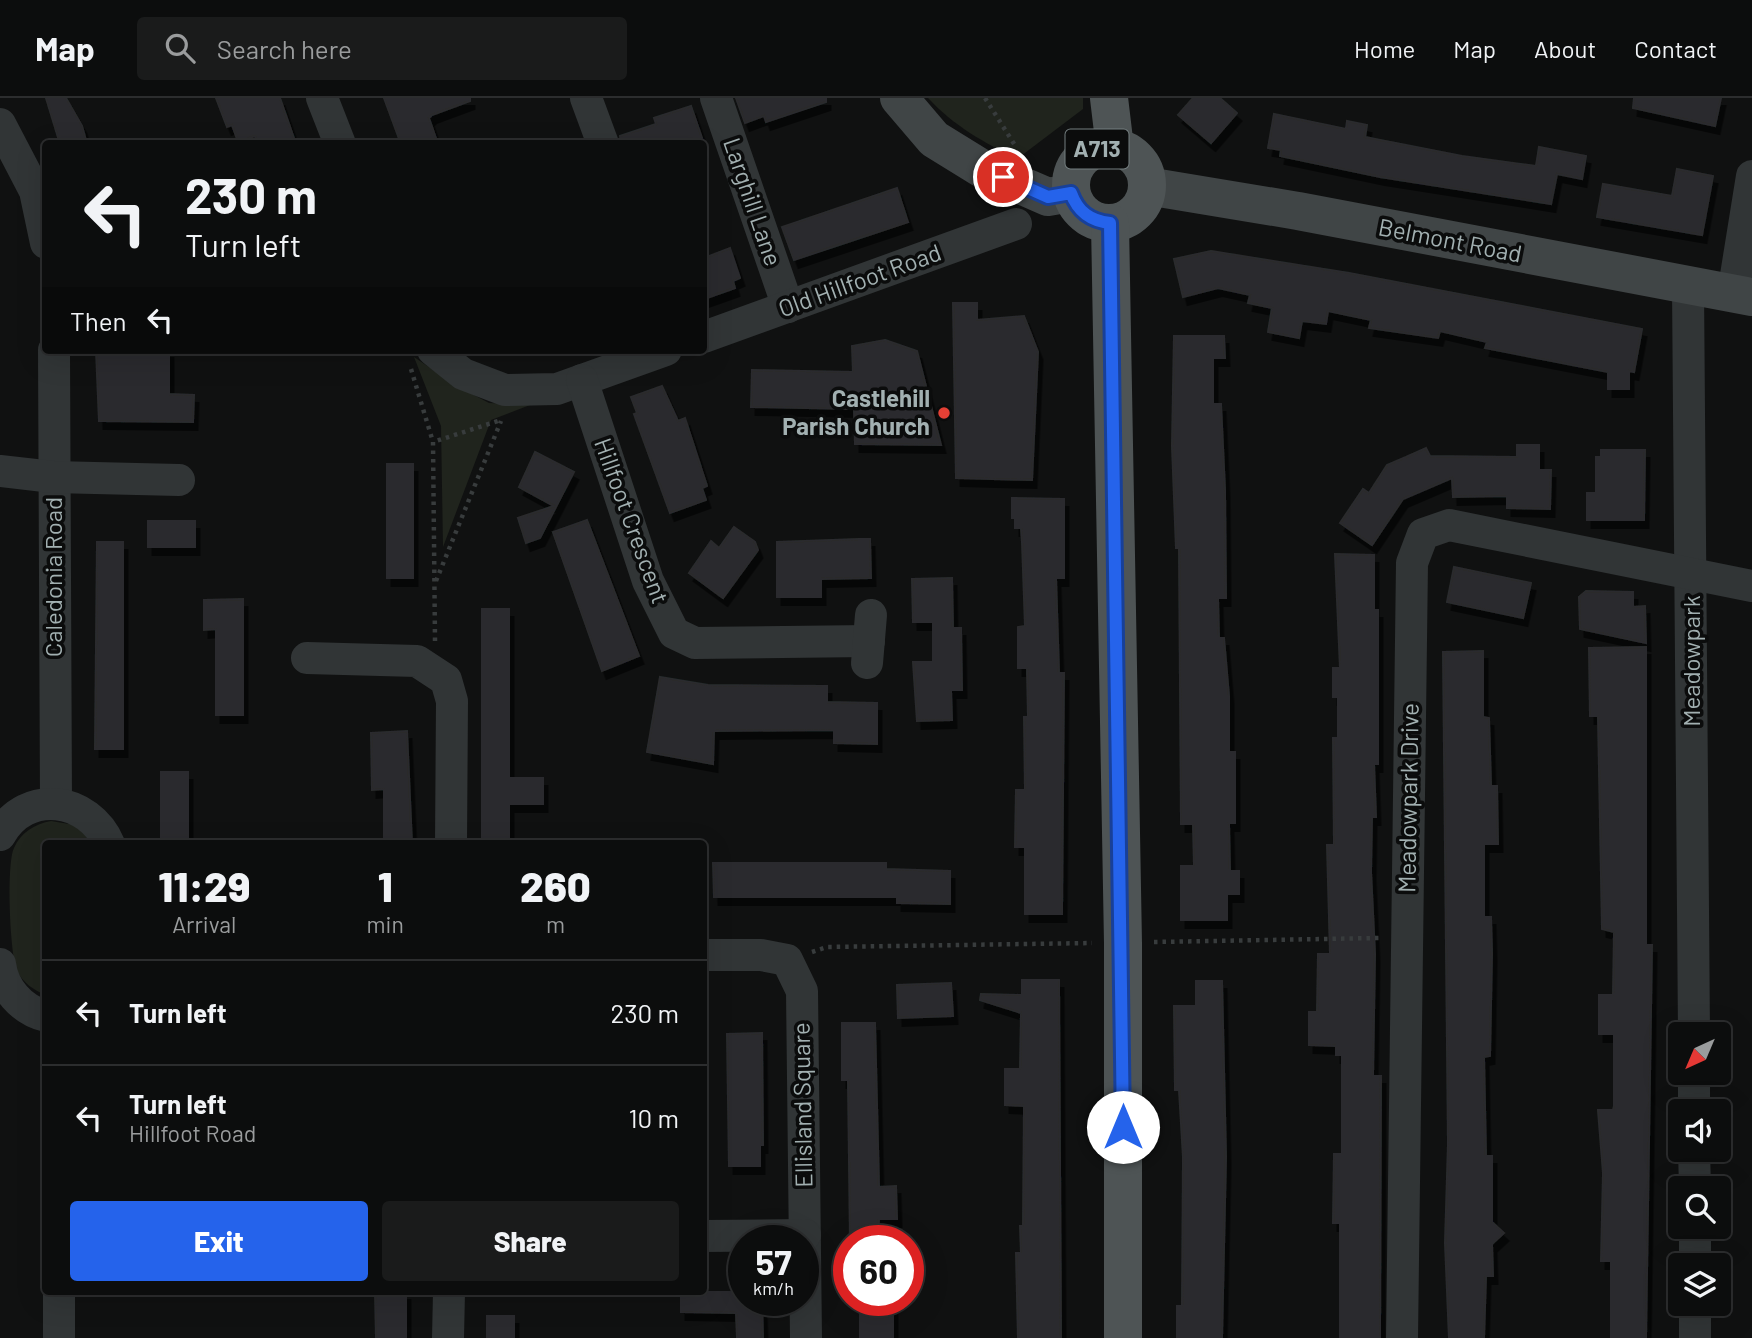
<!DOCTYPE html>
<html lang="en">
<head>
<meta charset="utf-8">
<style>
  body { margin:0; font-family:Barlow,sans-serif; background:#1a1b1b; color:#f1f3f6; height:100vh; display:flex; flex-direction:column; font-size:26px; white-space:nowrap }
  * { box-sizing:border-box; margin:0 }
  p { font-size:23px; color:#9a9c9d }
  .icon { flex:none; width:38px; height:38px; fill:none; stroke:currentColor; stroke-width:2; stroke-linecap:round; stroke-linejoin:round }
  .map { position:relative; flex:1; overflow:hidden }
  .panel { position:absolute; left:42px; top:742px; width:665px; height:455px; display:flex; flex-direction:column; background:#0c0d0d; border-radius:7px; box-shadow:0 7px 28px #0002,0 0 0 2px #2c2d2e }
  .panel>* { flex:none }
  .banner { position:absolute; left:42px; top:42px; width:665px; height:214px; border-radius:7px; box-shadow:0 7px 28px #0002,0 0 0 2px #2c2d2e; background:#0c0d0d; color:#f1f3f6; overflow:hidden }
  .needle { width:46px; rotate:224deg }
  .fabs { position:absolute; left:1668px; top:924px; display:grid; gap:14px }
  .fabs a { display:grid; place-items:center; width:63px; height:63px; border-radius:7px; background:#0c0d0d; box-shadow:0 7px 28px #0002,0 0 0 2px #2c2d2e; font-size:35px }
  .speed { position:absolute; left:728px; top:1127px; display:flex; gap:14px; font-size:35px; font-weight:700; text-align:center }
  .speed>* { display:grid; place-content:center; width:91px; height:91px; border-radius:50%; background:#0c0d0d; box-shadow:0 7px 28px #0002,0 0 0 2px #2c2d2e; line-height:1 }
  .speed small { font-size:18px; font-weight:400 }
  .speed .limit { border:10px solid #d22; background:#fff; color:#111 }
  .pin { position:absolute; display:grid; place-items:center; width:60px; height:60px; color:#fff; margin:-30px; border:4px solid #fff; border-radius:50%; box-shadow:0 2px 7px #0007 }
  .me { position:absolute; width:77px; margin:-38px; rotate:0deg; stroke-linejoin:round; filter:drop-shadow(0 0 5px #0008) }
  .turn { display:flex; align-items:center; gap:24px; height:147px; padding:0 28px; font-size:32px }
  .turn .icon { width:91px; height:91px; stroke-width:2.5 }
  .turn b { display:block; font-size:49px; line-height:60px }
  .then { display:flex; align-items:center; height:66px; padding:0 28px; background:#0003; gap:14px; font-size:26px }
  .eta { display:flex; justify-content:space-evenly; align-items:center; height:119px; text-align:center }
  .eta b { font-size:42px; font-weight:800; line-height:49px }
  .cta { display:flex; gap:14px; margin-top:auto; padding:14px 28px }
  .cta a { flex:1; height:80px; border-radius:7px; background:#2563eb; color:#fff; font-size:28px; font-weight:800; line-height:80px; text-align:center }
  .cta a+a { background:#1a1b1b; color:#f1f3f6 }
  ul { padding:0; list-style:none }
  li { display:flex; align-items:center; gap:21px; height:105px; padding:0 28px; border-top:2px solid #2c2d2e }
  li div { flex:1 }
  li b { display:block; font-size:26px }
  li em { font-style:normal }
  header { display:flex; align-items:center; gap:42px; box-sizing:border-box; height:98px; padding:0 35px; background:#0c0d0d; border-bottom:2px solid #2c2d2e }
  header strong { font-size:33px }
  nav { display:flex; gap:38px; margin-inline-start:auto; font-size:24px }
  .search { width:490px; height:63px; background:#1a1b1b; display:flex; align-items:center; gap:18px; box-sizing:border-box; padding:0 24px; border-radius:7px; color:#9a9c9d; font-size:26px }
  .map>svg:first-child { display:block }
  .green { fill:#20241d }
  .building { fill:#2b2c2d; stroke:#2a2c2d; stroke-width:2; filter:url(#shadow) }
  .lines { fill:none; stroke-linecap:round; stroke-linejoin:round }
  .path { stroke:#383c3d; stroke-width:4.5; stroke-dasharray:3.5 5; stroke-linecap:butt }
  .street { stroke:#313536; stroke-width:32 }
  .secondary { stroke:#404546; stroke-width:38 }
  .primary { stroke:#4e5455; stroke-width:38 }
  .route-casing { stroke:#184099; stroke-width:18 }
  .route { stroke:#2563eb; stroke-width:12 }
  .poi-dot { fill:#e44035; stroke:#0b0c0c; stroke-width:2.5 }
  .labels { text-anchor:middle; stroke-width:7; stroke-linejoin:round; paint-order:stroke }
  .shield { fill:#0b0c0c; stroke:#757f80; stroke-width:2 }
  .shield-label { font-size:23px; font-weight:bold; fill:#a2b0b1 }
  .street-label { font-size:24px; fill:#a2b0b1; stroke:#0b0c0c }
  .poi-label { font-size:24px; font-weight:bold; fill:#a2b0b1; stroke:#0b0c0c; text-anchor:end }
</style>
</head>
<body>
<header>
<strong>Map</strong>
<div class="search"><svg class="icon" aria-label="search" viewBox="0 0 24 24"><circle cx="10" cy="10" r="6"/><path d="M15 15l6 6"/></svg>Search here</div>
<nav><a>Home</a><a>Map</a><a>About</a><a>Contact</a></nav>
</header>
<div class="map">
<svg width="1752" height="1240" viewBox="0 0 1752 1240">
  <defs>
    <filter id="shadow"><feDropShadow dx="4.5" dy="8" stdDeviation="0" flood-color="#0009"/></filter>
  </defs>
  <rect width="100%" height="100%" fill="#101111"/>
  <g class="green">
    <path d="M928,0H1083V11L1017,61C983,44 954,28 928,0Z"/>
    <path d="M414,259L457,288L489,305L530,307L491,322L443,449L441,328Z"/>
    <path d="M51,723L75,727L94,745L46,746L45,897C34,892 23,885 17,873C10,857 6,766 14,750C21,734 35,726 51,723Z"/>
  </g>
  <g class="building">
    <path d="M46,0H66L82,28L87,46H60Z"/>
    <path d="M216,0H280L296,46H258L255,38L238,44L232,27L227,29Z"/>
    <path d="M384,0H470V3L432,17L429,20L438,46H401Z"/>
    <path d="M736,0H826V4L766,24L764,18L745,25Z"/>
    <path d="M1193,0H1220L1237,15L1211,45L1178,17Z"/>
    <path d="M1634,0H1721L1715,28L1633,10Z"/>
    <path d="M691,8L702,40L687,46H621L620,38L656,26L654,20Z"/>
    <path d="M1274,16L1346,31L1347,23L1367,27L1365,39L1462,58L1536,68L1539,49L1586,58L1582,81L1557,76L1551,106L1380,79L1280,58L1281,52L1268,50Z"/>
    <path d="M1677,71L1713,78L1702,137L1597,119L1603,86L1672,98Z"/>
    <path d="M897,90L908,124L794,162L782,129Z"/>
    <path d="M730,150L740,180L733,183L735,190L704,201V160Z"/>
    <path d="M1211,153L1349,175L1642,231L1634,274L1629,273V291H1608V274L1485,250L1487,244L1440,233L1438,240L1369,230L1371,222L1328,213L1326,226L1302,223L1299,240L1268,234L1272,210L1248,205L1250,197L1218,190L1183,199L1174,161Z"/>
    <path d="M953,205H977V222L1024,218L1038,254L1032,382L956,380Z"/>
    <path d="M1174,238H1224L1225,260H1213V306H1221L1225,392L1226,500H1218L1219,540H1224L1229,598V654H1235V725H1229L1230,773H1239V796H1227V822H1181V768H1194L1193,726H1181L1179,450H1176L1172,348Z"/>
    <path d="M885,242L917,253L941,347L855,346L854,311L751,309L752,272L853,274L852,248Z"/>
    <path d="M96,252H169V296L194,297L193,324L99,323Z"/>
    <path d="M662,288L678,323L685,320L707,388L702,390L706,402L670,415L634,316L637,315L631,299Z"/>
    <path d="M1517,347H1539V372H1551L1550,411L1507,410V398L1453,399L1452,380L1403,401L1372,447L1340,425L1363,391L1369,395L1387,367L1406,359L1426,350L1430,358L1517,359Z"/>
    <path d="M1601,352H1645L1644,422H1587V395H1596V359H1601Z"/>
    <path d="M535,354L574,374L540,440L526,445L518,420L554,408L519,389Z"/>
    <rect x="387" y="366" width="26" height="114"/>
    <path d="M1012,400L1064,401V480H1056L1059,575H1064L1062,816H1025V749H1015L1016,692H1025L1024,619H1028L1027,570H1018V529L1025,528L1022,444L1021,430H1015V420H1012Z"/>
    <path d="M587,422L639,558L602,573L553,434Z"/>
    <rect x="148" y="423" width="47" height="26"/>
    <path d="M734,429L755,444L758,452L723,500L689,475L711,443L719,450Z"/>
    <path d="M859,441H870L871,480L821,481V499H777V444Z"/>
    <path d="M97,444H123V651H95Z"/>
    <path d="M1335,456L1374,457V512H1378V666H1374L1376,719H1372L1371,774L1375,856L1373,978H1381L1380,1240H1340V1125H1333L1334,1056H1342V957H1336V948L1309,947V914H1317L1318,856H1330L1327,747H1334L1333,640H1338V599H1333V570H1340Z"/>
    <path d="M1454,469L1531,485L1523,520L1447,504Z"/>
    <path d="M952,480L953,530H961L962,592H951L952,622L917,623L913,564H933V524H913L912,481Z"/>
    <path d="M1586,493L1633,494V509L1645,508L1646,545L1580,531L1579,499Z"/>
    <path d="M243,501V617H216V531L204,532V502Z"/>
    <path d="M482,511H509V680H543V706H509V746H482Z"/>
    <path d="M1646,549V847H1652L1646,1240H1611V1163H1601L1603,1075L1598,1012H1613L1614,1008V936H1599V897H1613L1614,834L1602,831L1598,618H1590L1589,550Z"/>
    <path d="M1483,553V619L1489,620L1491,688H1497L1498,746H1484V819H1491L1492,855L1490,958L1484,959L1486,1058H1492V1124L1504,1135L1492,1146L1493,1178H1486L1484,1240H1449L1445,1145L1448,1046L1443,554Z"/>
    <path d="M660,579L708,587L827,588V604L877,605V646L834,645V632L714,633L713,666L647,654Z"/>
    <path d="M407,633L412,746H384V691L372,692L371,635Z"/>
    <rect x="161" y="674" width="27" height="72"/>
    <path d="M713,765H886V771L950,773V806L897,805V799H714Z"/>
    <path d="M1022,882H1059L1061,1240H1018L1016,1155H1021L1020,1128H1023L1024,1008L1005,1007V971H1020L1021,915L980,902L981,896L1022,897Z"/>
    <path d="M1196,883H1222L1226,1059L1222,1240H1177V1208H1182L1183,1059L1179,992H1175L1174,908H1196Z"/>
    <path d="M951,885L953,918L898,920L897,887Z"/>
    <path d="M842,925H875L879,1089L896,1088L897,1121H879L878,1143H850L848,982H842Z"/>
    <path d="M762,935L763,1047H760V1068H729L727,936Z"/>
    <path d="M375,1194H406V1240H376Z"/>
    <path d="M681,1194H744V1202H762L763,1240H737L736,1215L681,1214Z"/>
    <rect x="860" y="1203" width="33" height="37"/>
    <rect x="487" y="1218" width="27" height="22"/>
  </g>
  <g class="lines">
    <g class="path">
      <path d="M985,0L1016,49"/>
      <path d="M411,271L433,344"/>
      <path d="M436,483L501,323"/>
      <path d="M435,543L433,344L501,322"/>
      <path d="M1154,844L1379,840"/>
      <path d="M812,854L827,849L1092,845"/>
    </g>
    <g class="street">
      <path d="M322,0L340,46"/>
      <path d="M586,0L603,46"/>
      <path d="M716,0L788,209"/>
      <path d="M0,26L35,93L46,145"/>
      <path d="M1688,189L1694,936"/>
      <path d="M1733,196L1752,78"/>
      <path d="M704,239L1016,126"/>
      <path d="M54,252L56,705"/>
      <path d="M433,252L463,276L505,292L557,291L666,252"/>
      <path d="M582,282L648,483L674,535L695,545L869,543"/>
      <path d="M0,373L53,379L179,382"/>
      <path d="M307,560L417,563L446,582L452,603L451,746"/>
      <path d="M867,565L871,517"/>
      <path d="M0,737C26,690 89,699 109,746"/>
      <path d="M704,857H761L787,862L802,893L806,1240"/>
      <path d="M0,866C3,890 21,912 46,918"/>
      <path d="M1694,975V1013"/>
      <path d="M1694,1052L1695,1090"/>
      <path d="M1695,1129V1167"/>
      <path d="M704,1138L805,1137"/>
      <path d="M59,1194V1240"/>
      <path d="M1695,1206V1240"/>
      <path d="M448,1240L449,1194"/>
      <path d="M1402,1240L1412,465L1423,436L1449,427L1752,488"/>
    </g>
    <g class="secondary">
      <path d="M899,0L934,41L981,70L1048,99L1071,95"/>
      <path d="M1147,88L1298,113L1752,199"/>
    </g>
    <g class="primary">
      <path d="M1109,0L1115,50"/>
      <circle cx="1109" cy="87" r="38"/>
      <path d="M1110,125L1123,845V1240"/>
    </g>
  </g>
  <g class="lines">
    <g class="route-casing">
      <path id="route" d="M1003,79L1048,99L1071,95C1078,114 1090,123 1110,125L1123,1029"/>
    </g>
    <use href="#route" class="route"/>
  </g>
  <circle class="poi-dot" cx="944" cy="315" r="7"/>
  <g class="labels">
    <rect class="shield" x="1065.5" y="31.5" width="63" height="39" rx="5"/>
    <g class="shield-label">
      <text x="1097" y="59">A713</text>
    </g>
    <g class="street-label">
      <text transform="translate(752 104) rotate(71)" y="8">Larghill Lane</text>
      <text transform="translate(1450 143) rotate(11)" y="8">Belmont Road</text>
      <text transform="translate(860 183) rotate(-20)" y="8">Old Hillfoot Road</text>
      <text transform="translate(631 423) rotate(70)" y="8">Hillfoot Crescent</text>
      <text transform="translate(54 479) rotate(-90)" y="8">Caledonia Road</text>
      <text transform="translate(1692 563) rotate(-90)" y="8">Meadowpark</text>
      <text transform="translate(1409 700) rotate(-89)" y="8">Meadowpark Drive</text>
      <text transform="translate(803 1007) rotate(-91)" y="8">Ellisland Square</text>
    </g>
    <g class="poi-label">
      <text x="930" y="309">Castlehill<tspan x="930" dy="28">Parish Church</tspan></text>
    </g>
  </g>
</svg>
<div class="fabs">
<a><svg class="needle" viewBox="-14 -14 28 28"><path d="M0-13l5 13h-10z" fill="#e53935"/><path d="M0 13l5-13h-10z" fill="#9a9c9d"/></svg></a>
<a><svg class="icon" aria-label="sound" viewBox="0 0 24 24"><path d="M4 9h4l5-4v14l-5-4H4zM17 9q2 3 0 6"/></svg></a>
<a><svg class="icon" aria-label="search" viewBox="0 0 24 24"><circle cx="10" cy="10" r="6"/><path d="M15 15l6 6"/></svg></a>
<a><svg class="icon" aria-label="layers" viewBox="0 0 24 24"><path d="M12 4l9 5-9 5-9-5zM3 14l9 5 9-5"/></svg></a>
</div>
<div class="speed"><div>57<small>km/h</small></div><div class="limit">60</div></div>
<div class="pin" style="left:1003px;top:79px;background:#d93025"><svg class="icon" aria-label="arrive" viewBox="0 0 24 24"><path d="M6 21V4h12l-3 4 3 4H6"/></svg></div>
<svg class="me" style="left:1123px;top:1029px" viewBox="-20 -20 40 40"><circle r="19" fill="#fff"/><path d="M0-13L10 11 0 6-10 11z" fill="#2563eb"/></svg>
<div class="banner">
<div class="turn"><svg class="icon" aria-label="left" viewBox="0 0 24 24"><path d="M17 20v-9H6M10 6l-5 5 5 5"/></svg><div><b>230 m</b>Turn left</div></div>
<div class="then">Then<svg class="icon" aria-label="left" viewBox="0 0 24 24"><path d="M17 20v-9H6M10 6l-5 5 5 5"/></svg></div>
</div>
<section class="panel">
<div class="eta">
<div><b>11:29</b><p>Arrival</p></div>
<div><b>1</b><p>min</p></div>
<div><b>260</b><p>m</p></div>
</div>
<ul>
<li><svg class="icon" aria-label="left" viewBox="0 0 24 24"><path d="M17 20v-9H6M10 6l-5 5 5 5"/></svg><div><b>Turn left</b></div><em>230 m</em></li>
<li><svg class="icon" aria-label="left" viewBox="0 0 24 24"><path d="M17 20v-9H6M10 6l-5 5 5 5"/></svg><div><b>Turn left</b><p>Hillfoot Road</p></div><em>10 m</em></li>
</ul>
<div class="cta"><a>Exit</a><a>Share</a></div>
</section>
</div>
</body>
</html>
